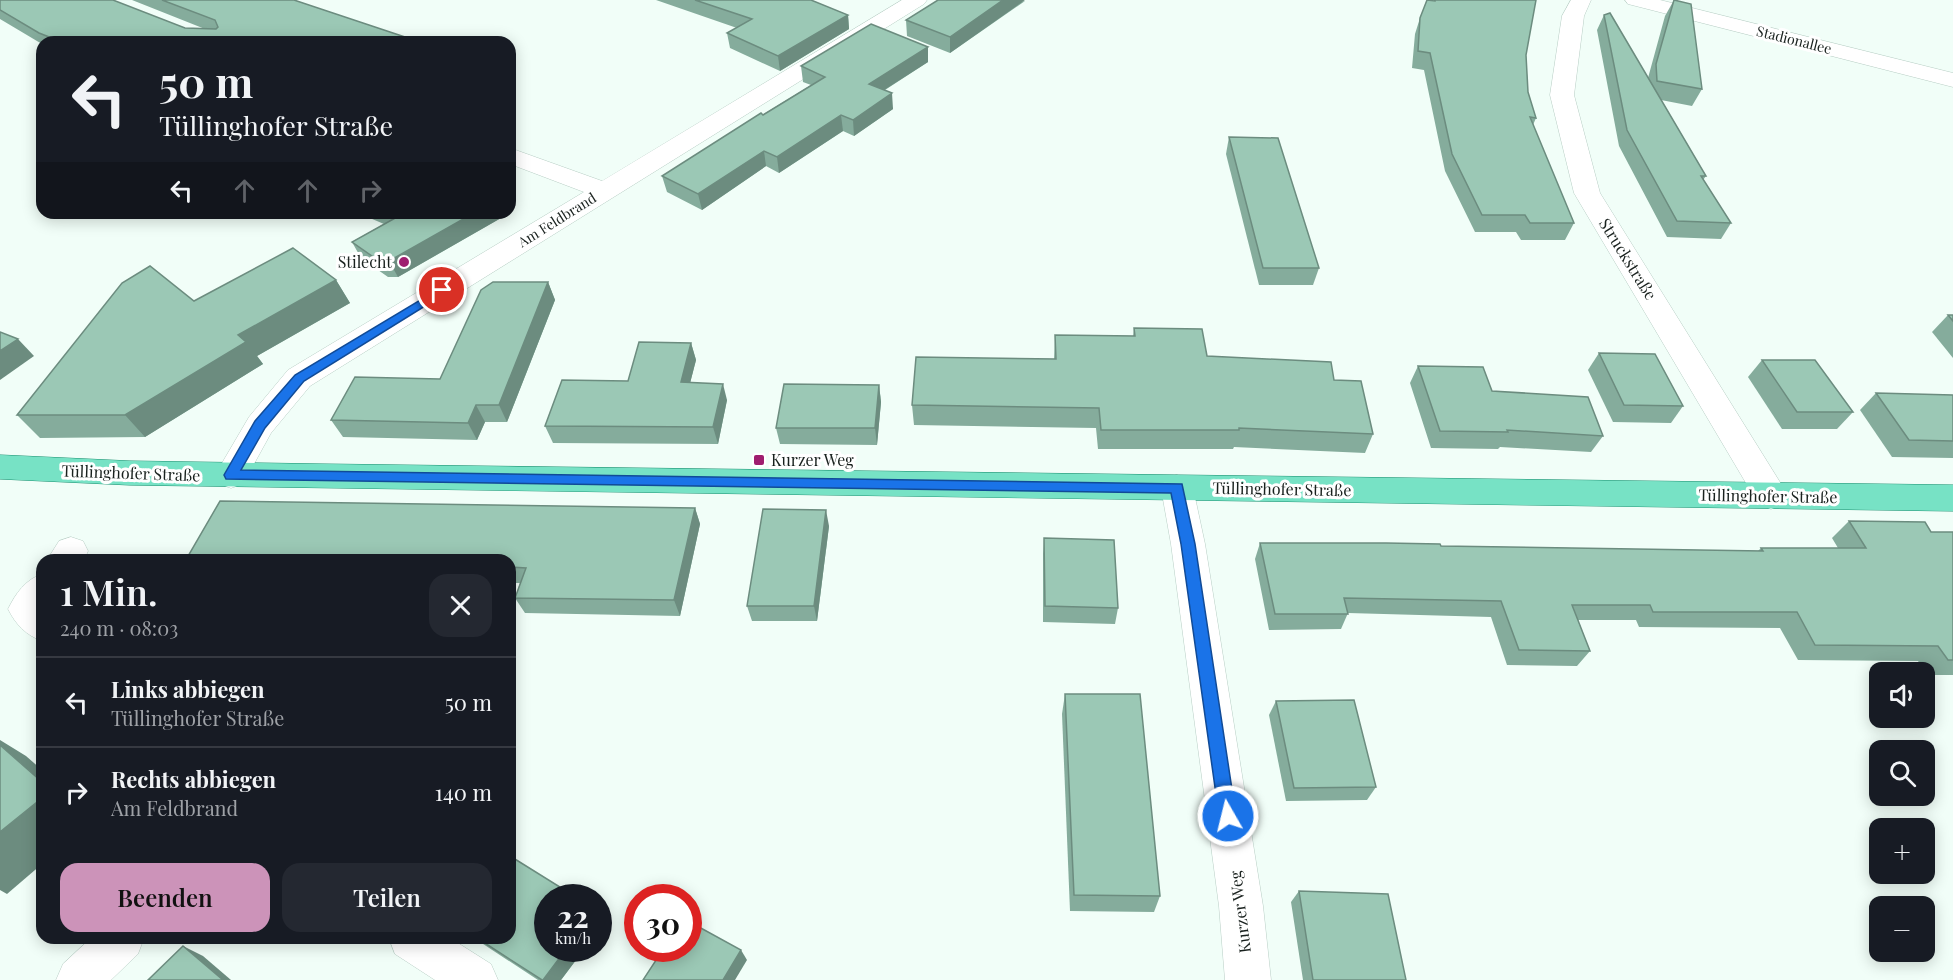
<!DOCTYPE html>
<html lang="de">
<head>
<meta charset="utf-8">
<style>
  body { margin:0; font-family:"Playfair Display",serif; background:#242831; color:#f1f3f6; height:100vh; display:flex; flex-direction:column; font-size:22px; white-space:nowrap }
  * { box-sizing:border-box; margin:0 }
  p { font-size:20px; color:#9ea1a6 }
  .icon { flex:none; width:33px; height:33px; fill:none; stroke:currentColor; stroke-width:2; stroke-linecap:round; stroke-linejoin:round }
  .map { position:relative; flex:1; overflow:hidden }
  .sheet { position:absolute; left:36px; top:554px; width:480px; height:390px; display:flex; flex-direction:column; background:#171b24; border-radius:18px; box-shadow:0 3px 15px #0003 }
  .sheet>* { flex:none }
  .guide { position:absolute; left:36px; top:36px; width:480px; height:183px; border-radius:18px; box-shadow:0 3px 15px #0003; background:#171b24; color:#f1f3f6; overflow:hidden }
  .fabs { position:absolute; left:1869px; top:662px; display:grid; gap:12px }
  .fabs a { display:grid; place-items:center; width:66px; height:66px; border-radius:12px; background:#171b24; box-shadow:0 3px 15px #0003; font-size:30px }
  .speed { position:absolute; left:534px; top:884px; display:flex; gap:12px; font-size:30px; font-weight:700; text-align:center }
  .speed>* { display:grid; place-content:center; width:78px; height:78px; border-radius:50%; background:#171b24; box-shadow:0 3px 15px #0003; line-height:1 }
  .speed small { font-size:15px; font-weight:400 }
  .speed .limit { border:9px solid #d22; background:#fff; color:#111 }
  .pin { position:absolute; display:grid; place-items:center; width:51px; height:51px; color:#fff; margin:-26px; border:3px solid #fff; border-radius:50%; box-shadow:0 2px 6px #0007 }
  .me { position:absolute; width:66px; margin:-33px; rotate:352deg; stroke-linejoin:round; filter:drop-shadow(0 0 4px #0008) }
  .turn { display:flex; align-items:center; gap:21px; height:126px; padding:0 24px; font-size:27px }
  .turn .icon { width:78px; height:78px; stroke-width:2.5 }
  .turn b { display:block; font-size:42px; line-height:51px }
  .lanes { display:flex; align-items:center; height:57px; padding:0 24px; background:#0003; justify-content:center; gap:30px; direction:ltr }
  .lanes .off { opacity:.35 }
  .round { display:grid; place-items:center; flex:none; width:63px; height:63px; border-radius:18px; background:#242831 }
  .overview { display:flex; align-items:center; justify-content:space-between; height:102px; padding:0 24px }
  h1 { font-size:36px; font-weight:600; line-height:45px }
  .action { display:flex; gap:12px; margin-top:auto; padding:12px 24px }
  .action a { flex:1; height:69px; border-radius:18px; background:#cc93b9; color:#111; font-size:24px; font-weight:600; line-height:69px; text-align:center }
  .action a+a { background:#242831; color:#f1f3f6 }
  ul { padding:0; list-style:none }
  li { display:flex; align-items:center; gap:18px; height:90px; padding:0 24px; border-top:2px solid #363941 }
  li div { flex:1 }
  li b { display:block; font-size:22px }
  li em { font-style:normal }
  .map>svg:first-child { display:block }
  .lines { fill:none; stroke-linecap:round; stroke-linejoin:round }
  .minor-casing { stroke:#b8cec5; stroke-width:1 }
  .major-casing { stroke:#1b9171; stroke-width:1 }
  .minor { fill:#fff; fill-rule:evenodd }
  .major { fill:#77e2c5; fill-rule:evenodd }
  .wall { fill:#85ac9c }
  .shaded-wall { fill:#6c8c7f }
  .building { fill:#9bc8b5; stroke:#6c8c7f; stroke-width:1.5 }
  .route { fill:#1a73e8; stroke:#114b97; stroke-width:1.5 }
  .poi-dot { fill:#9f1d6f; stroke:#fff; stroke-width:2 }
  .labels { text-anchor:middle; stroke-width:6; stroke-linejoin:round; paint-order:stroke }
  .far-street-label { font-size:14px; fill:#19211e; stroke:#fff }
  .street-label { font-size:16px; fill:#19211e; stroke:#fff }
  .poi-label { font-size:16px; fill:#19211e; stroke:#fff; text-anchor:end }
</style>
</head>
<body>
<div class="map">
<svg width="1953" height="980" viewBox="0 0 1953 980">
  <rect width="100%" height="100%" fill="#f1fef8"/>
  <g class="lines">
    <g class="minor-casing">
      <g id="minor">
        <path d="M902,0H927L924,4L310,386L271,433L243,484L231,488L219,484L215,475L249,417L288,370L584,192L510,164V148L602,181Z"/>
        <path d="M1571,0H1591L1584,16L1574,95L1600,193L1783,487L1788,496L1783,505L1771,509L1759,505L1574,193L1550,95L1562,16Z"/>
        <path d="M1625,0H1660L1953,73V87L1628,4Z"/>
        <path d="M1177,475L1189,479L1193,488L1205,544L1263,906L1271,980H1225L1219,906L1171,544L1161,488L1165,479Z"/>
        <path d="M71,537L83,541L88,551L84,560H47L59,541Z"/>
        <path d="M42,574V641C26,635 16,625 8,609C16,593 25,580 42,574Z"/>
        <path d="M91,938H144L138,954L111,980H56L63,964Z"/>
        <path d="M389,938H450L491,964L498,980H435L395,954Z"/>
      </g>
    </g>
    <g class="major-casing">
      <path id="major" d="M0,455L130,461L323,464L1953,485V511L130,485L0,479Z"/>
    </g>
    <use href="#minor" class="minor"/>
    <use href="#major" class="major"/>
  </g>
  <g class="wall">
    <path d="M0,0L185,28L205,29L132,0H294L420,42H42V44L0,19Z"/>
    <path d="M656,0H811L848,15L849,29L780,71L730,48L727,33L737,28Z"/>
    <path d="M1674,0L1702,89L1692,106L1661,100L1706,176L1703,180L1731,223L1721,239L1667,237L1619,146L1597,30L1604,15L1648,78L1665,16Z"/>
    <path d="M1025,1L950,53L907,36L906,20Z"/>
    <path d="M1420,18L1526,55L1528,92L1536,118L1533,125L1574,223L1565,240H1521L1516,232H1475L1445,171L1424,70L1412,68L1415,34Z"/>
    <path d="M928,47V62L885,90L893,109L854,136L843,131L779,173L766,166L702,210L667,192L662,176L811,85L803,82L801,66Z"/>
    <path d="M1229,137L1319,268L1313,285H1259L1226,154Z"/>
    <path d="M358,213H499L501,218L398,277H388L361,258L352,242L384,224Z"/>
    <path d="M336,280L350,303L257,356L263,364L145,437L40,438L17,415L194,301Z"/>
    <path d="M548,282L555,300L507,422H485L477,440L343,437L331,420L440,379Z"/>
    <path d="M1948,315H1953V358L1932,332Z"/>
    <path d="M1134,328L1207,356L1334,380L1373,434L1365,453L1234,447L1233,449H1098L1096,428L914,425L912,405L1054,359L1055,335L1133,336Z"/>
    <path d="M691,343L696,360L690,383L727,400L718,444L553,443L545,426L628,381Z"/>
    <path d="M1599,353L1683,406L1671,423L1613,422L1588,370Z"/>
    <path d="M1762,360L1853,412L1837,429H1782L1748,377Z"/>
    <path d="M1418,366L1492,391L1603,436L1591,452L1500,447L1498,449L1431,448L1410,383Z"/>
    <path d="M879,385L881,402L877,445L780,444L776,428Z"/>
    <path d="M1876,393L1953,395V458L1892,457L1860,410Z"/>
    <path d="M695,508L700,524L680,616L525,613L515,598L520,583H510V560L187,558Z"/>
    <path d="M1849,521L1931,532H1953V675H1927L1918,661L1798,660L1780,628L1639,627L1636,620H1578L1590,651L1577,666L1507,665L1491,617L1348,613L1341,629L1269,630L1255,559L1260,543L1758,551L1761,548H1838L1832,538Z"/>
    <path d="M829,526L817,621H752L747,606Z"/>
    <path d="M1044,538L1118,608L1115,624L1043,622V554Z"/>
    <path d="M1065,694L1160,896L1154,912L1070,911L1062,714Z"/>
    <path d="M1276,701L1376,787L1367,800L1286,801L1269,715Z"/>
    <path d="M1299,891L1406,980H1303L1291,902Z"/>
    <path d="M474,938H510L548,948H585L561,980H538Z"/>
  </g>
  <g class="shaded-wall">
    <path d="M1003,0H1025L950,53V37Z"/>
    <path d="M848,15L849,29L780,71L778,56Z"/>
    <path d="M928,47V62L870,99L869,84Z"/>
    <path d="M892,93L893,109L854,136L853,120Z"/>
    <path d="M841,115L843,131L779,173L777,157Z"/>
    <path d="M764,151L766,166L702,210L698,194Z"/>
    <path d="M474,213H499L501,218L398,277L389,261Z"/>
    <path d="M336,280L350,303L257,356L263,364L145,437L125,415L238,335Z"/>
    <path d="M548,282L555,300L507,422L499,405Z"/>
    <path d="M18,339L34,356L0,380V351Z"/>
    <path d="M691,343L696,360L686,399L681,382Z"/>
    <path d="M723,384L727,400L718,444L713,427Z"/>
    <path d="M879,385L881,402L877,445L875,428Z"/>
    <path d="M476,405L485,422L477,440L468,423Z"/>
    <path d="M695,508L700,524L680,616L674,600Z"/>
    <path d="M826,510L829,526L817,621L814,606Z"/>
    <path d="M0,740L26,756L42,770V782L0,745Z"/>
    <path d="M42,798V864L7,894L0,890V832Z"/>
    <path d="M598,912L605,920L598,929Z"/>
    <path d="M183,946L203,956L231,980H223Z"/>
    <path d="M567,948H585L561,980H543Z"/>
    <path d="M741,950L747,960L735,980H723Z"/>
  </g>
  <g class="building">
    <path d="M0,0H113L185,28L216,29L218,27L215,20L162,0H294L420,42H62L39,33L0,10Z"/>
    <path d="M695,0H811L848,15L778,56L727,33L752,19Z"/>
    <path d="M938,0H1003L950,37L906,20Z"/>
    <path d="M1427,0L1435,1V0H1536L1526,55L1528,92L1536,118L1530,117L1574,223H1530L1525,215H1482L1452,154L1430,53L1418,51L1420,18Z"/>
    <path d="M1674,0L1691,4L1702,89L1657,81L1656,64Z"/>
    <path d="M1610,13L1706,176H1701L1731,223L1677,221L1627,130L1604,15Z"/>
    <path d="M871,24L928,47L869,84L892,93L853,120L841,115L777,157L764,151L698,194L662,176L761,113L763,115L825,77L801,66Z"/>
    <path d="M1229,137L1278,138L1319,268H1263Z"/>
    <path d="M387,213H474L389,261H379L352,242L397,217Z"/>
    <path d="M293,248L336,280L238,335L246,342L125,415H17L122,283L150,266L194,301Z"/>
    <path d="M493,282H548L499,405H476L468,423L331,420L355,377L440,379L481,290Z"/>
    <path d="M1948,315H1953V321Z"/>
    <path d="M1134,328L1202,329L1207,356L1331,362L1334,380L1361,381L1373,434L1239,428V430H1101L1099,408L912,405L916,357L1056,359L1055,335L1135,336Z"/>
    <path d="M0,332L18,339L0,351Z"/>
    <path d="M639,342L691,343L681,382L723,384L713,427L545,426L562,380L628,381Z"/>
    <path d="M1599,353L1655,354L1683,406L1624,405Z"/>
    <path d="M1762,360H1815L1853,412H1797Z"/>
    <path d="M1418,366L1483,367L1492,391L1588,397L1603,436L1507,430L1508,432L1440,431Z"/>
    <path d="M784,384L879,385L875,428H776Z"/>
    <path d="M1876,393L1953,395V441L1909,440Z"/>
    <path d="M220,501L695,508L674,600L515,598L526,568L510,567V560H139L141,557L187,558Z"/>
    <path d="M763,509L826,510L814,606H747Z"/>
    <path d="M1849,521L1925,522L1931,532H1953V660H1948L1938,646L1815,645L1797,612H1653L1650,605H1572L1590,651L1519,650L1501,601L1344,598L1348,614H1275L1260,543H1386L1440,544L1441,546L1763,551L1761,548H1866Z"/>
    <path d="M1044,538L1114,540L1118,608L1045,606Z"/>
    <path d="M1065,694H1140L1160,896L1074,895Z"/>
    <path d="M1354,700L1376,787L1294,788L1276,701Z"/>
    <path d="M0,745L42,782V798L0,832Z"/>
    <path d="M510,856L576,897H548V948H567L543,980H542L477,938H510Z"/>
    <path d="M1299,891L1388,894L1406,980H1313Z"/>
    <path d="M688,921L741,950L723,980H643L664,948H688Z"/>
    <path d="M183,946L223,980H148Z"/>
  </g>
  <path class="route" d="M442,287L446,288V293L304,381L265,428L241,470L1182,484L1195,544L1236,816L1234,822L1228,824L1222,822L1219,816L1181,544L1171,493L226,479L224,475L255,421L295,375Z"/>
  <g class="poi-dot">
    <circle cx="404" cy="262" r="6"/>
    <rect x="753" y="454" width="12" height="12" rx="3"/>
  </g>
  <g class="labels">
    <g class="far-street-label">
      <text transform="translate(1794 40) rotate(14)" y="5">Stadionallee</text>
      <text transform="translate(557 220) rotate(-32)" y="5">Am Feldbrand</text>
    </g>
    <g class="street-label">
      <text transform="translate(1628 259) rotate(58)" y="6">Struckstraße</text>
      <text transform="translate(131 473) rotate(2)" y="6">Tüllinghofer Straße</text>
      <text transform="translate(1282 489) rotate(1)" y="6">Tüllinghofer Straße</text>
      <text transform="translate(1768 496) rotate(1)" y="6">Tüllinghofer Straße</text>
      <text transform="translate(1240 912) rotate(-97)" y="6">Kurzer Weg</text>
    </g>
    <g class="poi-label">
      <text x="392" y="268">Stilecht</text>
      <text x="771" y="466" text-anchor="start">Kurzer Weg</text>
    </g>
  </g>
</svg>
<div class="fabs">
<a><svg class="icon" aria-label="sound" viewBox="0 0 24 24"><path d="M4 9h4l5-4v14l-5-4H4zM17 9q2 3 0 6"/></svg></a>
<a><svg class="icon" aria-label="search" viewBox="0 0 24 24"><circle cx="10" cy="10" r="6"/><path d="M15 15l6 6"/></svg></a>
<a>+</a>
<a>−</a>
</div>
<div class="speed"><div>22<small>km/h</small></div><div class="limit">30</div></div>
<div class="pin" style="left:442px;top:290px;background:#d93025"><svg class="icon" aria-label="arrive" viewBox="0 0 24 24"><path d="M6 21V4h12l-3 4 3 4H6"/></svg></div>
<svg class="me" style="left:1228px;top:816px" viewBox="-20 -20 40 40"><circle r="17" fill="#1a73e8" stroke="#fff" stroke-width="3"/><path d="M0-11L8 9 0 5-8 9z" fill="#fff"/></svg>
<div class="guide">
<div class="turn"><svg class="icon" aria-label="left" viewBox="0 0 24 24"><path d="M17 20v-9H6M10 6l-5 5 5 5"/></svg><div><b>50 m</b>Tüllinghofer Straße</div></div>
<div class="lanes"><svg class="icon" aria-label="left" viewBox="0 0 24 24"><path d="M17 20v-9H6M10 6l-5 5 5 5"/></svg><svg class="icon off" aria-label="ahead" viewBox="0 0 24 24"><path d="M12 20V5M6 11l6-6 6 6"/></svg><svg class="icon off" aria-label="ahead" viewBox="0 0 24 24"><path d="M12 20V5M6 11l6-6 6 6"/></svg><svg class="icon off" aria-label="right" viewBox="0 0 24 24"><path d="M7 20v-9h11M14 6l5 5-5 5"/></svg></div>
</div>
<section class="sheet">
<div class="overview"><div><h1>1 Min.</h1><p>240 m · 08:03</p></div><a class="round"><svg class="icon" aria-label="close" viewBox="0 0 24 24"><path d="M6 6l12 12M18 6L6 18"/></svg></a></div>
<ul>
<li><svg class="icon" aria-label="left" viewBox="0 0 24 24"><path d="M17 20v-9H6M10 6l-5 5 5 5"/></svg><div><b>Links abbiegen</b><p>Tüllinghofer Straße</p></div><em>50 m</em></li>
<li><svg class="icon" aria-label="right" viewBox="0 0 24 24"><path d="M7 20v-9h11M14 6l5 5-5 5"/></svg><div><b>Rechts abbiegen</b><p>Am Feldbrand</p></div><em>140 m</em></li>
</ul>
<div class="action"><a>Beenden</a><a>Teilen</a></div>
</section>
</div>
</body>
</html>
